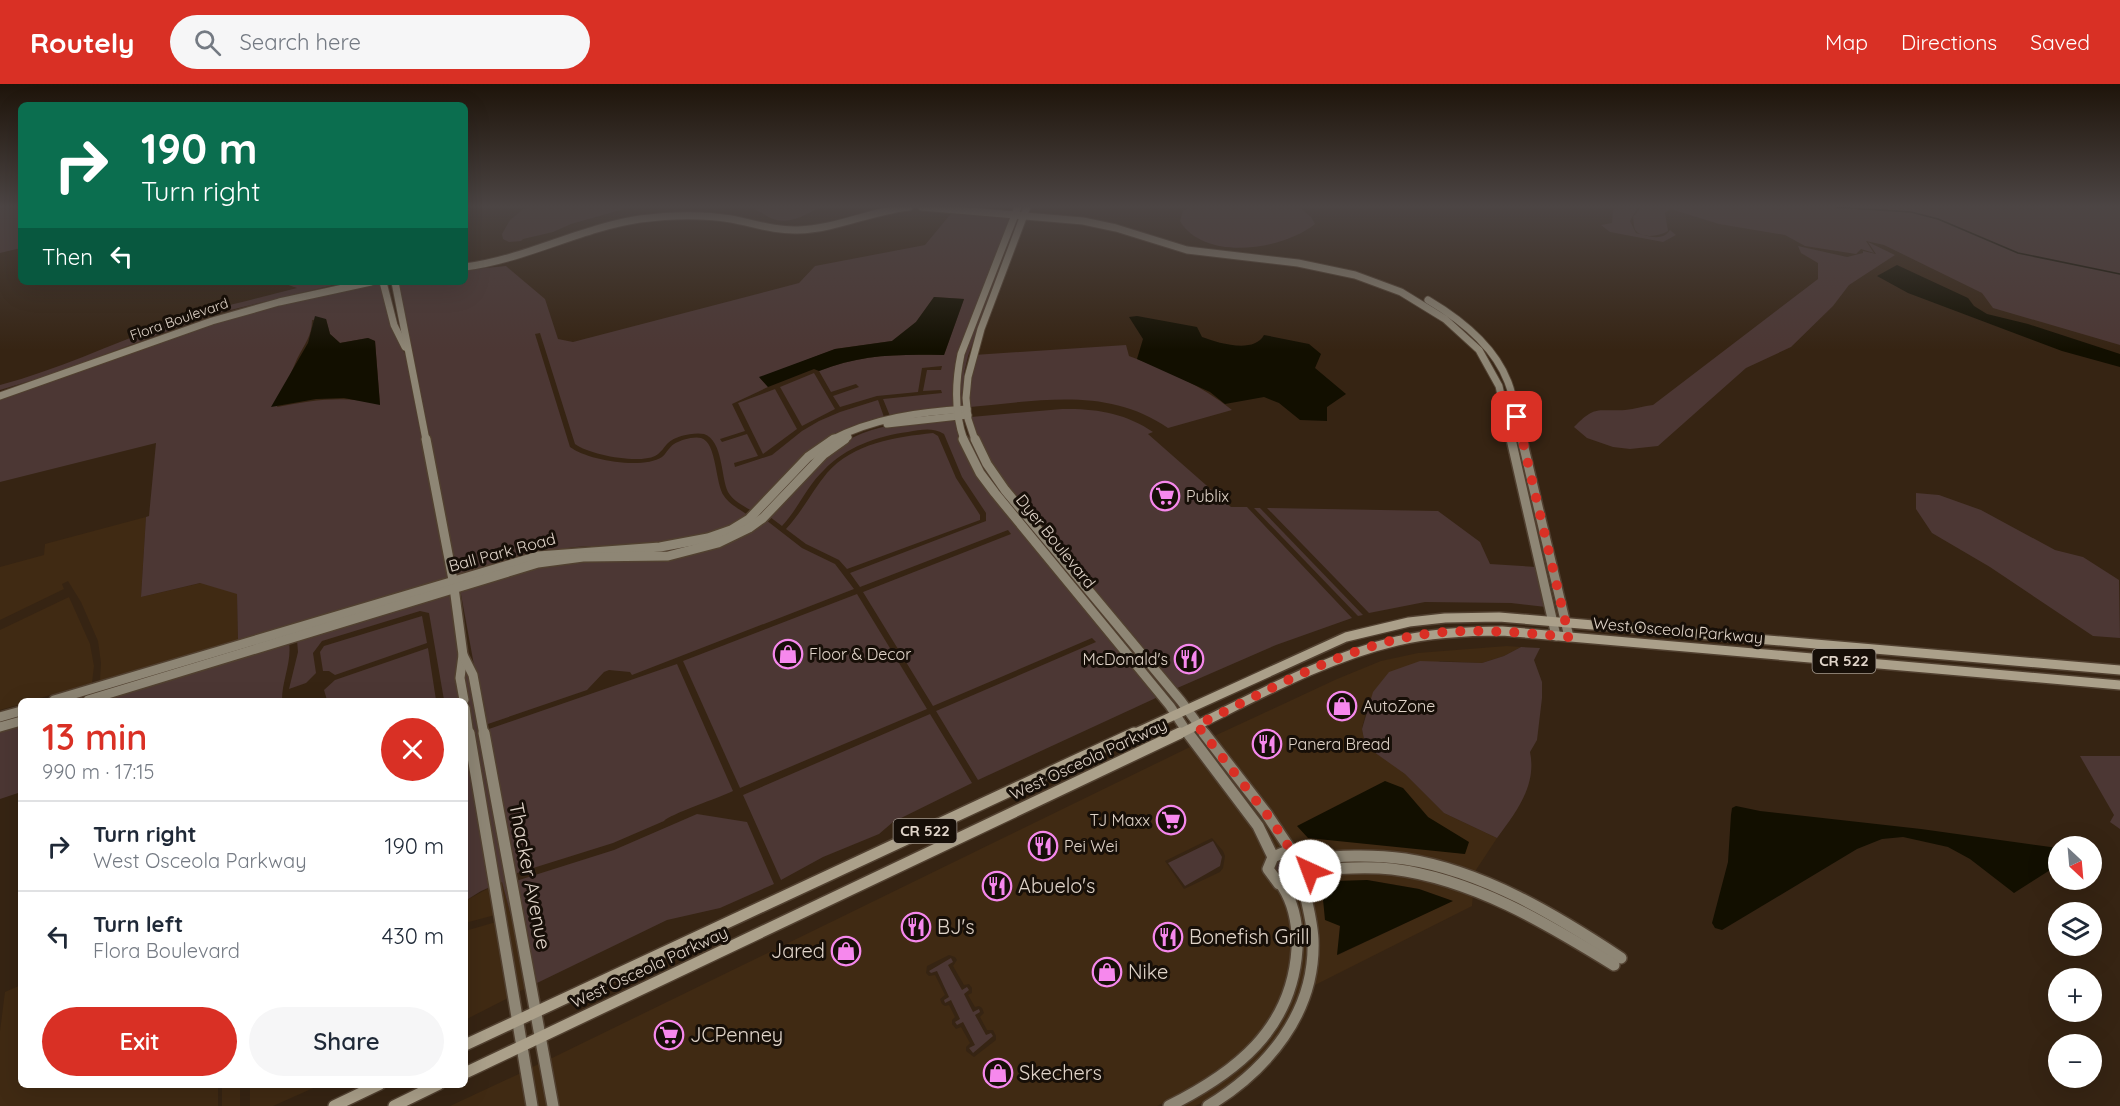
<!DOCTYPE html>
<html lang="en">
<head>
<meta charset="utf-8">
<style>
  body { margin:0; font-family:Quicksand,sans-serif; background:#f6f6f7; color:#1f2937; height:100vh; display:flex; flex-direction:column; font-size:22px; white-space:nowrap }
  * { box-sizing:border-box; margin:0 }
  p { font-size:20px; color:#747a83 }
  .icon { flex:none; width:33px; height:33px; fill:none; stroke:currentColor; stroke-width:2; stroke-linecap:round; stroke-linejoin:round }
  .map { position:relative; flex:1; overflow:hidden }
  .panel { position:absolute; left:18px; top:614px; width:450px; height:390px; display:flex; flex-direction:column; background:#fff; border-radius:9px; box-shadow:0 6px 24px #0002 }
  .panel>* { flex:none }
  .guide { position:absolute; left:18px; top:18px; width:450px; height:183px; border-radius:9px; box-shadow:0 6px 24px #0002; background:#0b6e4f; color:#fff; overflow:hidden }
  .needle { width:39px; rotate:154deg }
  .controls { position:absolute; left:2048px; top:752px; display:grid; gap:12px }
  .controls a { display:grid; place-items:center; width:54px; height:54px; border-radius:50%; background:#fff; box-shadow:0 6px 24px #0002; font-size:30px }
  .pin { position:absolute; display:grid; place-items:center; width:51px; height:51px; color:#fff; margin:-26px; border-radius:12px; box-shadow:0 3px 9px #0006 }
  .me { position:absolute; width:66px; margin:-33px; rotate:317deg; stroke-linejoin:round; filter:drop-shadow(0 0 4px #0008) }
  .turn { display:flex; align-items:center; gap:21px; height:126px; padding:0 24px; font-size:27px }
  .turn .icon { width:78px; height:78px; stroke-width:2.5 }
  .turn b { display:block; font-size:42px; line-height:51px }
  .then { display:flex; align-items:center; height:57px; padding:0 24px; background:#0003; gap:12px; font-size:22px }
  .round { display:grid; place-items:center; flex:none; width:63px; height:63px; border-radius:32px; background:#f6f6f7 }
  .head { display:flex; align-items:center; justify-content:space-between; height:102px; padding:0 24px }
  h1 { font-size:36px; font-weight:600; line-height:45px; color:#d93025 }
  .action { display:flex; gap:12px; margin-top:auto; padding:12px 24px }
  .action a { flex:1; height:69px; border-radius:36px; background:#d93025; color:#fff; font-size:24px; font-weight:600; line-height:69px; text-align:center }
  .action a+a { background:#f6f6f7; color:#1f2937 }
  ul { padding:0; list-style:none }
  li { display:flex; align-items:center; gap:18px; height:90px; padding:0 24px; border-top:2px solid #e0e1e3 }
  li div { flex:1 }
  li b { display:block; font-size:22px }
  li em { font-style:normal }
  header { display:flex; align-items:center; gap:36px; box-sizing:border-box; height:84px; padding:0 30px; background:#d93025; color:#fff }
  header strong { font-size:28px }
  nav { display:flex; gap:33px; margin-inline-start:auto; font-size:21px }
  .search { width:420px; height:54px; background:#f6f6f7; display:flex; align-items:center; gap:15px; box-sizing:border-box; padding:0 21px; border-radius:33px; color:#747a83; font-size:22px }
  .map>svg:first-child { display:block }
  .built { fill:#402a13; fill-rule:evenodd }
  .green { fill:#4c3734; fill-rule:evenodd }
  .water { fill:#120f00 }
  .lines { fill:none; stroke-linecap:round; stroke-linejoin:round }
  .stream { stroke:#120f00; stroke-width:1.5 }
  .secondary-far2-casing { stroke:#514030; stroke-width:9 }
  .secondary-far1-casing { stroke:#514030; stroke-width:12 }
  .secondary-casing { stroke:#514030; stroke-width:14 }
  .primary-far1-casing { stroke:#514030; stroke-width:12 }
  .primary-casing { stroke:#514030; stroke-width:14 }
  .secondary-far2 { stroke:#8e8675; stroke-width:7 }
  .secondary-far1 { stroke:#8e8675; stroke-width:9 }
  .secondary { stroke:#8e8675; stroke-width:11 }
  .primary-far1 { stroke:#aba08a; stroke-width:9 }
  .primary { stroke:#aba08a; stroke-width:11 }
  .route { stroke:#d93025; stroke-width:10; stroke-dasharray:0 18 }
  .labels { text-anchor:middle; stroke-width:6; stroke-linejoin:round; paint-order:stroke }
  .far-street-label { font-size:14px; fill:#e0d4c9; stroke:#170f08 }
  .shield { fill:#170f08; stroke:#a4998f; stroke-width:1.5 }
  .shield-label { font-size:15px; font-weight:bold; fill:#e0d4c9 }
  .poi-label { font-size:16px; fill:#e0d4c9; stroke:#170f08; text-anchor:start }
  .street-label { font-size:16px; fill:#e0d4c9; stroke:#170f08 }
  .near-street-label { font-size:20px; fill:#e0d4c9; stroke:#170f08 }
  .near-poi-label { font-size:20px; fill:#e0d4c9; stroke:#170f08; text-anchor:start }
</style>
</head>
<body>
<header>
<strong>Routely</strong>
<div class="search"><svg class="icon" aria-label="search" viewBox="0 0 24 24"><circle cx="10" cy="10" r="6"/><path d="M15 15l6 6"/></svg>Search here</div>
<nav><a>Map</a><a>Directions</a><a>Saved</a></nav>
</header>
<div class="map">
<svg width="2120" height="1022" viewBox="0 0 2120 1022">
  <rect width="100%" height="100%" fill="#362413"/>
  <g class="built">
    <path d="M146,433L141,513L201,499L237,509L238,557L100,597L101,579L98,557L81,518L68,497L62,500L64,505L0,536V483L44,471L45,460Z"/>
    <path d="M69,513L90,560L94,582L92,599L33,616H21V620L0,626V546Z"/>
    <path d="M1507,562L1521,563L1504,572L1482,579L1440,577L1366,627L1362,644L1364,656L1405,690L1444,729L1497,754L1474,789L1465,785L1305,771L1294,766L1210,654L1337,595L1381,577L1418,569ZM1403,704L1428,733L1465,770L1423,764Z"/>
    <path d="M1204,656L1269,738L1285,764L1275,767L1198,659Z"/>
    <path d="M1192,662L1255,743L1268,771L1265,785L1269,795L1279,805L1289,819L1293,867L1288,896L1278,921L1261,949L1243,970L1204,998L1157,1022H558L550,975ZM1212,754L1223,767L1225,772L1223,784L1220,788L1184,805L1165,777ZM949,871L955,873L957,876L953,882L964,901L969,900L972,904V909L968,911L975,923L979,922L982,924L984,929L980,933L987,946H993L996,952V956L974,973L966,967V963L970,959L961,943L956,945L952,940V936L955,933L949,921L945,922L942,920L940,915L945,911L935,891L929,892L926,889L927,882Z"/>
    <path d="M1396,788L1473,809L1472,822L1313,902L1308,803L1314,790ZM1367,796L1419,805L1452,817L1338,871L1340,842Z"/>
    <path d="M502,797L529,903L518,908L495,831L465,839V817Z"/>
    <path d="M1301,807L1309,863L1305,895L1293,930L1278,956L1255,983L1212,1014L1195,1022H1180L1232,992L1250,977L1269,955L1286,927L1296,900L1291,808Z"/>
    <path d="M496,838L510,913L465,936V847Z"/>
    <path d="M21,901V1000L218,1001V1022H0V947L5,908Z"/>
    <path d="M541,979L548,1022H536L530,984Z"/>
    <path d="M521,989L527,1022H450Z"/>
    <rect x="222" y="1001" width="18" height="21"/>
    <path d="M250,1001V1000L320,1001L273,1022H250Z"/>
  </g>
  <g class="green">
    <path d="M0,123H21V164L0,169Z"/>
    <path d="M526,123H631L571,140L553,148L523,155L521,157L509,158L503,155L502,150L510,136Z"/>
    <path d="M754,123H819C802,134 783,143 765,131C760,127 757,128 754,123Z"/>
    <path d="M1190,123H1299L1311,133L1315,140C1283,166 1204,178 1180,137L1183,127Z"/>
    <path d="M1613,123H1638L1630,137L1636,149C1648,152 1662,158 1670,146L1676,151L1663,158L1610,148L1601,141L1612,139Z"/>
    <path d="M1641,123H2120V261L1993,224L1982,209L1884,161L1866,157L1874,169L1861,165L1856,170L1805,162L1785,151L1719,140L1671,125L1665,129L1668,147C1660,152 1643,155 1636,147C1633,144 1634,137 1633,133Z"/>
    <path d="M954,126L1012,132L959,270L954,290L953,324L890,332L883,315L942,309L941,306L923,307L927,286H941L942,282L922,284L918,308L877,312L840,323L833,312L859,303L856,300L831,308L819,287C861,270 899,270 944,271L964,215L934,213L916,238L892,257L835,265L760,294L768,303L732,320L745,347L720,355L722,358L747,350L758,372L734,379L735,383L772,371L802,347L819,337L840,328L878,316L884,333C818,348 797,381 754,428C745,423 733,417 728,408C721,394 723,356 704,350C694,348 675,352 668,359C664,363 661,369 655,372C638,380 590,371 575,360L540,249L535,250L570,363C587,376 642,386 662,373C666,370 669,363 674,360C680,356 694,352 701,354C717,358 715,400 724,412C729,420 741,426 749,432C717,452 679,463 641,463C617,463 592,461 568,464C530,470 494,482 457,493L397,198H465V186L506,182L545,215L558,255L573,258L799,199L815,182L925,161Z"/>
    <path d="M1020,132L968,272L964,289V323L959,324C956,266 995,188 1016,133Z"/>
    <path d="M1868,158L1895,171L1849,201L1833,222L1791,263L1746,284L1658,362L1630,365L1613,363L1587,354L1574,343C1596,320 1598,328 1625,326C1635,325 1644,322 1653,321L1818,195V179L1801,169L1798,162L1847,173L1863,169V167L1876,170Z"/>
    <path d="M280,198H346L214,230L50,291L0,306V301C57,286 109,261 164,241C207,225 252,216 297,204Z"/>
    <path d="M374,199L381,200L391,242L407,274L451,495L99,600L100,597L238,557L237,510L200,499L141,513L146,433L149,432L156,359L0,398V314C65,296 125,267 189,245C249,225 312,212 374,199ZM326,235L330,250L340,259L368,254L375,257L380,320C344,311 313,316 277,323C284,307 290,291 297,275C304,261 312,252 312,236Z"/>
    <path d="M1126,261L1129,272C1166,286 1201,301 1232,326L1168,344C1108,302 1038,317 970,323L968,306L974,271Z"/>
    <path d="M814,289L835,325L802,342L780,303Z"/>
    <path d="M775,305L797,345L763,370L738,319Z"/>
    <path d="M1062,325C1094,324 1126,329 1153,348L1148,350L1231,423H1247L1352,534L1276,561L1175,605L991,382L975,348L971,333Z"/>
    <path d="M955,334L967,371L1158,613L978,696L936,627L1096,558L1092,554L933,622L863,508L1011,450L1008,446L860,503L850,489L986,437V429L962,393L944,350C932,343 921,346 908,348C877,352 846,363 824,386C807,402 798,425 782,442L770,433C783,421 791,407 803,394C852,339 887,341 955,334Z"/>
    <path d="M933,349L938,352L956,394L980,431V436L847,485L839,476L806,460L786,445C802,428 812,407 827,389C853,359 896,353 933,349Z"/>
    <path d="M1916,409L1939,411L1981,426L2055,466L2083,473L2119,496L2120,554L2093,552L1990,483L1932,449L1916,425Z"/>
    <path d="M1254,424H1260L1363,531L1358,532Z"/>
    <path d="M1267,424L1438,427L1480,458L1490,480L1537,483L1546,523L1511,519L1425,518L1369,529Z"/>
    <path d="M766,436L802,464L835,480L854,505L632,591L630,588L609,586L604,588L587,606L485,641L460,505L538,482L582,475L685,472Z"/>
    <path d="M453,507L525,885L502,798L481,807L465,817V616H444L429,529L420,527L322,557L313,569L316,589L306,599L289,605L298,568L297,556Z"/>
    <path d="M857,510L927,625L740,704L683,577Z"/>
    <path d="M422,532L427,559L335,591L329,587H323L320,568L324,562Z"/>
    <path d="M289,558C292,578 282,596 282,616H97Z"/>
    <path d="M1521,563L1540,564L1534,576L1542,598V614L1537,656L1530,668C1537,702 1516,728 1497,754L1444,729L1405,690L1374,668L1364,655L1362,645L1373,608L1389,588L1420,577L1482,579L1504,572Z"/>
    <path d="M428,564L436,616H327L324,606L335,596Z"/>
    <path d="M677,580L733,707C721,713 668,731 664,737L613,759L514,790L486,646Z"/>
    <path d="M930,630L972,699L893,738L879,750L823,773L781,796L743,711Z"/>
    <path d="M21,640V708L0,715V646Z"/>
    <path d="M2080,672H2120V745L2110,738L2114,731Z"/>
    <path d="M697,730L747,738L774,800L720,824L667,836L537,899L516,797L614,766Z"/>
    <path d="M1213,757L1222,773L1220,782L1185,802L1168,779Z"/>
    <path d="M1284,773L1297,776C1303,783 1306,788 1300,796L1292,799L1281,796L1274,785L1276,777Z"/>
    <path d="M951,874L953,878L948,881L962,906L967,903L969,906L964,910L973,928L979,925L980,928L975,931L986,951L991,949L993,952L973,969L969,964L975,961L963,938L957,941L955,938L960,935L951,916L945,919L944,916L949,913L937,887L931,889L929,887Z"/>
  </g>
  <g class="water">
    <path d="M1897,181L1968,214L1974,222L1987,230L2028,240L2120,270V283L2062,267L2022,252L1908,209L1877,192Z"/>
    <path d="M934,213L964,215L944,271C899,270 861,270 819,287L814,285L768,303L759,293L835,265L892,257L916,238Z"/>
    <path d="M315,232L326,235L330,250L340,259L368,254L375,257L380,321L344,314L316,315L271,323L308,259Z"/>
    <path d="M1137,232L1197,243L1202,253C1218,259 1254,270 1264,251L1309,260L1321,270L1315,284L1346,310L1327,323V337L1300,336L1279,319L1264,313L1225,320L1210,308L1137,275L1143,255L1129,233Z"/>
    <path d="M1385,697L1403,704L1428,733L1469,758L1465,770L1308,754L1297,742Z"/>
    <path d="M1736,722L1760,727L1921,745L2058,764V781L2014,809L1970,775L1948,763L1903,753L1882,755L1857,765L1722,846L1715,844L1712,839L1728,778L1731,731L1732,724Z"/>
    <path d="M1367,796L1419,805L1453,817L1337,871L1340,842L1325,836L1322,805L1334,797Z"/>
  </g>
  <g class="lines">
    <path class="stream" d="M1834,123L1911,128L1938,135L2018,169L2120,190"/>
    <g class="secondary-far2-casing">
      <g id="secondary-far2">
        <path d="M922,123L1083,137L1116,144L1187,166L1298,179L1355,191L1401,208L1445,235L1479,266L1499,302L1511,356"/>
        <path d="M465,183C526,175 580,144 640,135C670,131 701,130 731,135C753,139 775,147 798,146C836,145 871,127 909,123"/>
        <path d="M383,198L394,241L405,263"/>
        <path d="M395,198L426,356"/>
        <path d="M1428,216C1460,235 1494,261 1508,298C1515,316 1517,337 1522,356"/>
        <path d="M0,312L212,237L279,218L371,198"/>
        <path d="M887,340L968,331"/>
        <path d="M831,356C874,334 919,328 967,325"/>
        <path d="M843,356L848,353"/>
        <path d="M964,356C954,328 955,299 961,270L1018,123"/>
        <path d="M975,356L968,335L966,314L968,293L981,245L1027,123"/>
      </g>
    </g>
    <g class="secondary-far1-casing">
      <g id="secondary-far1">
        <path d="M426,355L453,496L463,571L460,594L464,616"/>
        <path d="M963,355L980,389L995,409L1170,622L1189,651"/>
        <path d="M975,355L987,380L1005,406L1181,617L1206,651"/>
        <path d="M1511,355L1556,552"/>
        <path d="M1522,355L1569,553"/>
        <path d="M463,571L473,591L484,651"/>
        <path d="M54,616L538,472L660,463L708,454L731,446L749,435L808,373L834,355"/>
        <path d="M88,616L538,479L583,473L668,472L718,459L749,444L763,434L824,370L845,355"/>
        <path d="M465,624L469,651"/>
        <path d="M0,633L21,627"/>
        <path d="M0,643L21,637"/>
      </g>
    </g>
    <g class="secondary-casing">
      <g id="secondary">
        <path d="M469,649L532,1022"/>
        <path d="M484,649L553,1022"/>
        <path d="M1188,649L1258,742L1273,773"/>
        <path d="M1204,649L1266,729L1292,768"/>
        <path d="M1285,768L1301,773L1309,785L1307,797L1296,804L1279,800L1268,785L1273,773Z"/>
        <path d="M1304,775C1338,772 1371,770 1405,775C1483,787 1556,831 1621,874"/>
        <path d="M1310,787C1338,784 1365,782 1392,785C1473,795 1546,839 1614,881"/>
        <path d="M1169,1022C1235,989 1292,946 1297,865C1298,844 1295,822 1283,803"/>
        <path d="M1208,1022C1267,986 1316,929 1313,855C1312,837 1307,819 1303,801"/>
      </g>
    </g>
    <g class="primary-far1-casing">
      <g id="primary-far1">
        <path d="M1131,651L1346,553L1409,538L1445,534L1499,533L2120,586"/>
        <path d="M1177,651C1248,617 1320,575 1397,557C1432,549 1466,547 1502,547L2120,601"/>
      </g>
    </g>
    <g class="primary-casing">
      <g id="primary">
        <path d="M465,961L1134,649"/>
        <path d="M465,989L1180,649"/>
        <path d="M334,1022L380,1000"/>
        <path d="M394,1022L439,1000"/>
      </g>
    </g>
    <use href="#secondary-far2" class="secondary-far2"/>
    <use href="#secondary-far1" class="secondary-far1"/>
    <use href="#secondary" class="secondary"/>
    <use href="#primary-far1" class="primary-far1"/>
    <use href="#primary" class="primary"/>
  </g>
  <linearGradient id="sky" x2="0" y2="1"><stop stop-color="#1e140a"/><stop offset="0.46" stop-color="#4c4544"/><stop offset="1" stop-color="#4c4544" stop-opacity="0"/></linearGradient>
  <rect width="2120" height="266" fill="url(#sky)"/>
  <g class="lines">
    <path class="route" d="M1310,787L1304,775L1292,768L1272,737L1197,641C1266,608 1337,566 1413,552C1465,543 1517,548 1569,553L1517,333"/>
  </g>
  <defs>
    <g id="supermarket-ring" transform="scale(1.5)"><circle r="9.5" fill="#170f08" stroke="#f688ed" stroke-width="1.5"/><path d="M-6-5.5h2.5l.6 2H6L4.5 2H-2.5L-4.4-4H-6ZM-1.5 3.2a1.3 1.3 0 1 0 .1 0ZM3 3.2a1.3 1.3 0 1 0 .1 0Z" fill="#f688ed"/></g>
    <g id="shop-ring" transform="scale(1.5)"><circle r="9.5" fill="#170f08" stroke="#f688ed" stroke-width="1.5"/><path d="M-5-2.5h2.3a2.7 3.5 0 0 1 5.4 0H5L5.5 6h-11ZM-1.5-2.5h3a1.5 2.3 0 0 0-3 0Z" fill="#f688ed"/></g>
    <g id="restaurant-ring" transform="scale(1.5)"><circle r="9.5" fill="#170f08" stroke="#f688ed" stroke-width="1.5"/><path d="M-5-6h1v4h1v-4h1v4h1v-4h1v5L-1.5 .5V6h-2V.5L-5-1ZM5-6V6H3V1.5H1.5Q1.5-4 5-6Z" fill="#f688ed"/></g>
  </defs>
  <g fill-rule="evenodd">
    <use href="#supermarket-ring" x="1165" y="412"/>
    <use href="#shop-ring" x="788" y="570"/>
    <use href="#restaurant-ring" x="1189" y="575"/>
    <use href="#shop-ring" x="1342" y="622"/>
    <use href="#restaurant-ring" x="1267" y="660"/>
    <use href="#supermarket-ring" x="1171" y="736"/>
    <use href="#restaurant-ring" x="1043" y="762"/>
    <use href="#restaurant-ring" x="997" y="802"/>
    <use href="#restaurant-ring" x="916" y="843"/>
    <use href="#restaurant-ring" x="1168" y="853"/>
    <use href="#shop-ring" x="846" y="867"/>
    <use href="#shop-ring" x="1107" y="888"/>
    <use href="#supermarket-ring" x="669" y="951"/>
    <use href="#shop-ring" x="998" y="989"/>
  </g>
  <g class="labels">
    <g class="far-street-label">
      <text transform="translate(179 235) rotate(-19)" y="5">Flora Boulevard</text>
    </g>
    <g class="shield">
      <rect x="1812.5" y="565" width="63" height="24" rx="4.5"/>
      <rect x="893.5" y="735" width="63" height="24" rx="4.5"/>
    </g>
    <g class="shield-label">
      <text x="1844" y="582">CR 522</text>
      <text x="925" y="752">CR 522</text>
    </g>
    <g class="poi-label">
      <text x="1186" y="418">Publix</text>
      <text x="809" y="576">Floor &amp; Decor</text>
      <text x="1168" y="581" text-anchor="end">McDonald's</text>
      <text x="1363" y="628">AutoZone</text>
      <text x="1288" y="666">Panera Bread</text>
      <text x="1150" y="742" text-anchor="end">TJ Maxx</text>
      <text x="1064" y="768">Pei Wei</text>
    </g>
    <g class="street-label">
      <text transform="translate(1056 457) rotate(51)" y="6">Dyer Boulevard</text>
      <text transform="translate(502 468) rotate(-15)" y="6">Ball Park Road</text>
      <text transform="translate(1678 546) rotate(5)" y="6">West Osceola Parkway</text>
      <text transform="translate(1088 675) rotate(-25)" y="6">West Osceola Parkway</text>
      <text transform="translate(649 883) rotate(-25)" y="6">West Osceola Parkway</text>
    </g>
    <g class="near-street-label">
      <text transform="translate(530 792) rotate(79)" y="7">Thacker Avenue</text>
    </g>
    <g class="near-poi-label">
      <text x="1018" y="809">Abuelo's</text>
      <text x="937" y="850">BJ's</text>
      <text x="1189" y="860">Bonefish Grill</text>
      <text x="825" y="874" text-anchor="end">Jared</text>
      <text x="1128" y="895">Nike</text>
      <text x="690" y="958">JCPenney</text>
      <text x="1019" y="996">Skechers</text>
    </g>
  </g>
</svg>
<div class="controls">
<a><svg class="needle" viewBox="-14 -14 28 28"><path d="M0-13l5 13h-10z" fill="#e53935"/><path d="M0 13l5-13h-10z" fill="#747a83"/></svg></a>
<a><svg class="icon" aria-label="layers" viewBox="0 0 24 24"><path d="M12 4l9 5-9 5-9-5zM3 14l9 5 9-5"/></svg></a>
<a>+</a>
<a>−</a>
</div>
<div class="pin" style="left:1517px;top:333px;background:#d93025"><svg class="icon" aria-label="arrive" viewBox="0 0 24 24"><path d="M6 21V4h12l-3 4 3 4H6"/></svg></div>
<svg class="me" style="left:1310px;top:787px" viewBox="-20 -20 40 40"><circle r="19" fill="#fff"/><path d="M0-13L10 11 0 6-10 11z" fill="#d93025"/></svg>
<div class="guide">
<div class="turn"><svg class="icon" aria-label="right" viewBox="0 0 24 24"><path d="M7 20v-9h11M14 6l5 5-5 5"/></svg><div><b>190 m</b>Turn right</div></div>
<div class="then">Then<svg class="icon" aria-label="left" viewBox="0 0 24 24"><path d="M17 20v-9H6M10 6l-5 5 5 5"/></svg></div>
</div>
<section class="panel">
<div class="head"><div><h1>13 min</h1><p>990 m · 17:15</p></div><a class="round" style="background:#d93025;color:#fff"><svg class="icon" aria-label="close" viewBox="0 0 24 24"><path d="M6 6l12 12M18 6L6 18"/></svg></a></div>
<ul>
<li><svg class="icon" aria-label="right" viewBox="0 0 24 24"><path d="M7 20v-9h11M14 6l5 5-5 5"/></svg><div><b>Turn right</b><p>West Osceola Parkway</p></div><em>190 m</em></li>
<li><svg class="icon" aria-label="left" viewBox="0 0 24 24"><path d="M17 20v-9H6M10 6l-5 5 5 5"/></svg><div><b>Turn left</b><p>Flora Boulevard</p></div><em>430 m</em></li>
</ul>
<div class="action"><a>Exit</a><a>Share</a></div>
</section>
</div>
</body>
</html>
